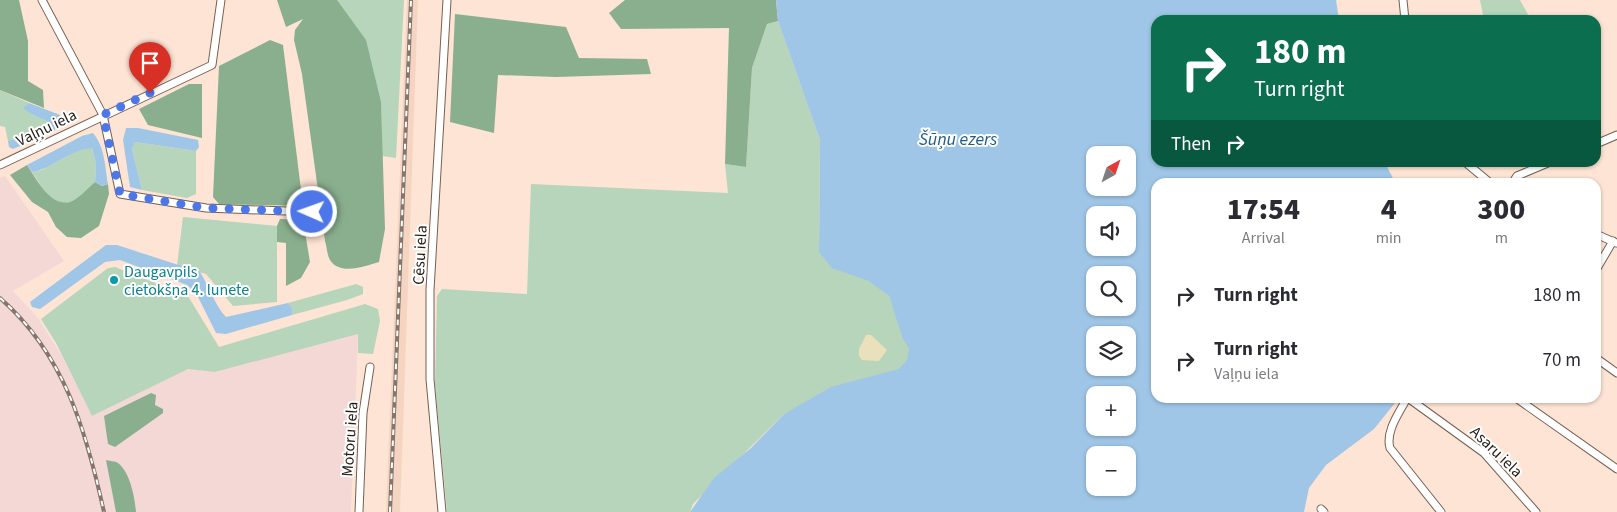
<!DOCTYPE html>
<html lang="en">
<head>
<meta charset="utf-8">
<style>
  body { margin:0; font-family:"Source Sans 3",sans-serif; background:#f2f2f3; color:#2b2b33; height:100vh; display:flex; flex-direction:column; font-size:19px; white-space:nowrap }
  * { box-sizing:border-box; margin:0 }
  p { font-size:16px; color:#7c7c81 }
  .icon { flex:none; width:28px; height:28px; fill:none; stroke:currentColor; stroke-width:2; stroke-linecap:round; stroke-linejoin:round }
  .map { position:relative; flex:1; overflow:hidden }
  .side { position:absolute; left:1151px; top:178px; width:450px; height:225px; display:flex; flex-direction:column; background:#fff; border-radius:15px; box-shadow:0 1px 4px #0004 }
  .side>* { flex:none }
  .guide { position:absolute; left:1151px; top:15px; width:450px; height:152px; border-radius:15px; box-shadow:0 1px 4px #0004; background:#0b6e4f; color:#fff; overflow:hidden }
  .needle { width:32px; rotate:40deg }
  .fabs { position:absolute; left:1086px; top:146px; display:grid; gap:10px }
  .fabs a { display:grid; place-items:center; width:50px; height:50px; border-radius:10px; background:#fff; box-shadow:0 1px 4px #0004; font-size:25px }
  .pin { position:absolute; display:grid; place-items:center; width:42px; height:42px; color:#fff; margin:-51px -21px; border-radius:50% 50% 50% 0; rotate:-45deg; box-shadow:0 0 5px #0007 }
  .pin .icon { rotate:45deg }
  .me { position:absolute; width:55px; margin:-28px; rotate:272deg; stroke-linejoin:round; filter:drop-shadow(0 0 4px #0008) }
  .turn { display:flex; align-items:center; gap:18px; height:105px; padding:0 20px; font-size:22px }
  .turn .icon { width:65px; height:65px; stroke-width:2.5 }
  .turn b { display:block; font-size:35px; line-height:42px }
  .then { display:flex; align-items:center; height:48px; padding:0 20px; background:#0003; gap:10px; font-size:19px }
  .eta { display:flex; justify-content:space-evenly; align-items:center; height:85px; text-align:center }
  .eta b { font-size:30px; font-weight:800; line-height:35px }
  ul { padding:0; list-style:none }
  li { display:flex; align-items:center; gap:15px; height:65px; padding:0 20px }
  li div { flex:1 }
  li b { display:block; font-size:19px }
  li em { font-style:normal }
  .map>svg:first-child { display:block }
  .built { fill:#f5d5c1 }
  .industrial { fill:#f3d8d6 }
  .green { fill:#b6d5ba }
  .forest { fill:#89af8e }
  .sand { fill:#eae0bb }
  .water { fill:#9fc6e7; fill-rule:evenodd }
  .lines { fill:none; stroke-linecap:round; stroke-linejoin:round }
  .minor-casing { stroke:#766053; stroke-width:9 }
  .minor { stroke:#fff; stroke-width:7 }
  .rail-casing { stroke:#85756a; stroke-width:4 }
  .rail { stroke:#fff; stroke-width:2; stroke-dasharray:5.5; stroke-linecap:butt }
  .route { stroke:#4d76e9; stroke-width:9; stroke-dasharray:0 16.2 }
  .culture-dot { fill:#0f9aa8; stroke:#fff; stroke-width:2 }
  .labels { text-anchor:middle; stroke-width:4; stroke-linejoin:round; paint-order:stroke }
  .street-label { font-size:16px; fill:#251c16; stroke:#fff }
  .culture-label { font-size:16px; fill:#0d838f; stroke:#fff; text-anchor:start }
  .water-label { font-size:18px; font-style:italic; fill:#215b86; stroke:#fff }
</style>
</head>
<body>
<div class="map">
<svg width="1617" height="512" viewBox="0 0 1617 512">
  <rect width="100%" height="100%" fill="#fde4d4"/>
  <path class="built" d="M407,0H418L402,455L400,512H386Z"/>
  <path class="industrial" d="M5,176L64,261L13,291L38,318L62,356L92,416L188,369L216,372L358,334L351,512H0V178Z"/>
  <g class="green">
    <path d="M337,0H404L396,158L382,156L381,102Z"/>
    <path d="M1480,0H1520L1531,20H1484Z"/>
    <path d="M778,21L820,140L819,252L852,263L889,296L898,321L916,349L894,378L784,414L693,504L690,512H447L435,385L437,296L442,289L527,294L531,184L728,193L725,164L746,167L752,68L767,24Z"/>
    <path d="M0,90L29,103L24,108L31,114L47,121L48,125L31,134L8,141L5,127L0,126Z"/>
    <path d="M135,142L196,151V194L187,198L142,190L132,149Z"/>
    <path d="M82,148H92L96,164L95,182C88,188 78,199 70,202C52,207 40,184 32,172L42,170Z"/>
    <path d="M183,217L277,226V302L233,306L206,274L177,266Z"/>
    <path d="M115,267L188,296L219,347L365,304L378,309L380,321L373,354L358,353V334L215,372L188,369L92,416L56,343L41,319L108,268Z"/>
    <path d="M356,284L363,287V294L347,300L292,315V308L288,303Z"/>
  </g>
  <g class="forest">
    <path d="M0,0H19L28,41V81L43,90L44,108L0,90Z"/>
    <path d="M277,0H337L366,40L381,102L385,229L379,262C365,266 340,276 330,260C327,255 327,247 325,241L302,74L294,40L295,30L303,19L286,27Z"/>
    <path d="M625,0H776L778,21L767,24L752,68L746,167L725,164L729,28L621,29L609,13Z"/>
    <path d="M455,14L566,27L579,58L647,59L651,74L556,77L498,75L494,133L450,122Z"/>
    <path d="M270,40L283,45L303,206L219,204L213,197L219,66Z"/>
    <path d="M189,84H202V138L148,125L139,109Z"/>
    <path d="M27,165C36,178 50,207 70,202C78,199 88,188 95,182L102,186L108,184L109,194L99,226L81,238L67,237L56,227L48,212L32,202L10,175Z"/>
    <path d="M280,219L303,220L310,262L301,278L286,286V243L277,242V226Z"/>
    <path d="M151,393L156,395L155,405L163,409V413L115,447L108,444L104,416Z"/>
    <path d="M106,460C109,461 115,461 118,463C130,472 135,498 136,512H116Z"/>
  </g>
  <path class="sand" d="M866,335H871L887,350L879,361L862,360L859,356V349Z"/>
  <g class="water">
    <path d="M776,0H1336L1339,20H1156V162L1385,163L1395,182H1156V398H1399L1374,429L1326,465L1309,488L1304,512H690L714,478L751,448L784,414L831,387L899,369L907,360L909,348L903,339L889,296L869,281L832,268L819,252L820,140L778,21ZM1095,155H1128V188H1095ZM1095,215H1128V248H1095ZM1095,275H1128V308H1095ZM1095,335H1128V368H1095ZM1095,395H1128V428H1095ZM1095,455H1128V488H1095Z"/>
    <path d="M29,103L60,115L61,125L51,133L13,149L9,147L8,141L31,134L48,125L47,121L31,114L23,108Z"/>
    <path d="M126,128H138L198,140L199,147L196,151L135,142L132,149L142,190L130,187L123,140Z"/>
    <path d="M93,133C105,147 105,167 108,184L102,186L95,182L96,164L92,148C70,149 53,169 32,172L27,165L82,136Z"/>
    <path d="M106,245H117L200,272C209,286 215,306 226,317L288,303L292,308V315L226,334L216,333L196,293L187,285L120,260L105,262L40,309L32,307L30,302Z"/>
  </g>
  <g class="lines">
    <g class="minor-casing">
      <g id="minor">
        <path d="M42,0L103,115L120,194L206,208L312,212"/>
        <path d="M1403,0L1405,20"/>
        <path d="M1596,144L1617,135"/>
        <path d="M1465,162L1489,182"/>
        <path d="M0,165L212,65L221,0"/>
        <path d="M1513,182L1517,176L1550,162"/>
        <path d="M1596,234L1616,243"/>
        <path d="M1596,270L1613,241"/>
        <path d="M1596,358L1617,373"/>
        <path d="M1407,398C1400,412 1385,431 1390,448L1441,512"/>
        <path d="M1408,398L1484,453L1536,512"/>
        <path d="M1516,398L1617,469"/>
        <path d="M1321,509L1324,512"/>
        <path d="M359,512L363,413L370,367"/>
        <path d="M442,512L430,379V290L447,0"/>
      </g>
    </g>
    <use href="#minor" class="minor"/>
    <g class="rail-casing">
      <g id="rail">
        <path d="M0,298C65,355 86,431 104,512"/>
        <path d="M390,512L411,0"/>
      </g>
    </g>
    <use href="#rail" class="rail"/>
  </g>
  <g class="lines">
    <path class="route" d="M150,93L103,115L120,194L206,208L312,212"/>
  </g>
  <circle class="culture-dot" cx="114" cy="280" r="5"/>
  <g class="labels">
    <g class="street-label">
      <text transform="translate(46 127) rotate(-26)" y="6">Vaļņu iela</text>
      <text transform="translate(419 255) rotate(-87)" y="6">Cēsu iela</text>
      <text transform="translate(349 439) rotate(-86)" y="6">Motoru iela</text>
      <text transform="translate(1497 451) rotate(44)" y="6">Asaru iela</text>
    </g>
    <g class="culture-label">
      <text x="124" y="277">Daugavpils<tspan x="124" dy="18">cietokšņa 4. lunete</tspan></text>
    </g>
    <g class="water-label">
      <text x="958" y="145">Šūņu ezers</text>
    </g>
  </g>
</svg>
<div class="fabs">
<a><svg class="needle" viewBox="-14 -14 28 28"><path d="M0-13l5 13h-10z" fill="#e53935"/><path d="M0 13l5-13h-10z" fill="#7c7c81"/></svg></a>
<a><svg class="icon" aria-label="sound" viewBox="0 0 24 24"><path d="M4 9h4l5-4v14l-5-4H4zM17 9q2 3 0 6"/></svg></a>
<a><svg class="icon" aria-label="search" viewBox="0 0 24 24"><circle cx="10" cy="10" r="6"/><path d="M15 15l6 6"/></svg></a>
<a><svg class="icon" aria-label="layers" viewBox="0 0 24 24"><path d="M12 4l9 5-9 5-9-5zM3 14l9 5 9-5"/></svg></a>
<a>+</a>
<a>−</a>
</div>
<div class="pin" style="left:150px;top:93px;background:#d93025"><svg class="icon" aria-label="arrive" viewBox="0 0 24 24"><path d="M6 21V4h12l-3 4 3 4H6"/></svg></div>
<svg class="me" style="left:312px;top:212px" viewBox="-20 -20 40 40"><circle r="17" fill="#4d76e9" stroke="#fff" stroke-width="3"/><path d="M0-11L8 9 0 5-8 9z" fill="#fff"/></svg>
<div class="guide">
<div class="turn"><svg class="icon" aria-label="right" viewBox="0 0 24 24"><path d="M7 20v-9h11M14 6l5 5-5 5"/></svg><div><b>180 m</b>Turn right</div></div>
<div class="then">Then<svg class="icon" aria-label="right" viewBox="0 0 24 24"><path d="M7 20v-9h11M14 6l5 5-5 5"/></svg></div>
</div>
<section class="side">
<div class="eta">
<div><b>17:54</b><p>Arrival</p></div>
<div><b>4</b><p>min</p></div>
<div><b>300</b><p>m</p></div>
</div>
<ul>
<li><svg class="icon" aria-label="right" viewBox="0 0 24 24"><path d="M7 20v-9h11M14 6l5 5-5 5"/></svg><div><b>Turn right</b></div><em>180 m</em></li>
<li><svg class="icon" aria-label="right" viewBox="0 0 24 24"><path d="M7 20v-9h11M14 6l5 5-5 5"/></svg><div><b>Turn right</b><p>Vaļņu iela</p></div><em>70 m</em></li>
</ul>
</section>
</div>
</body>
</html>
